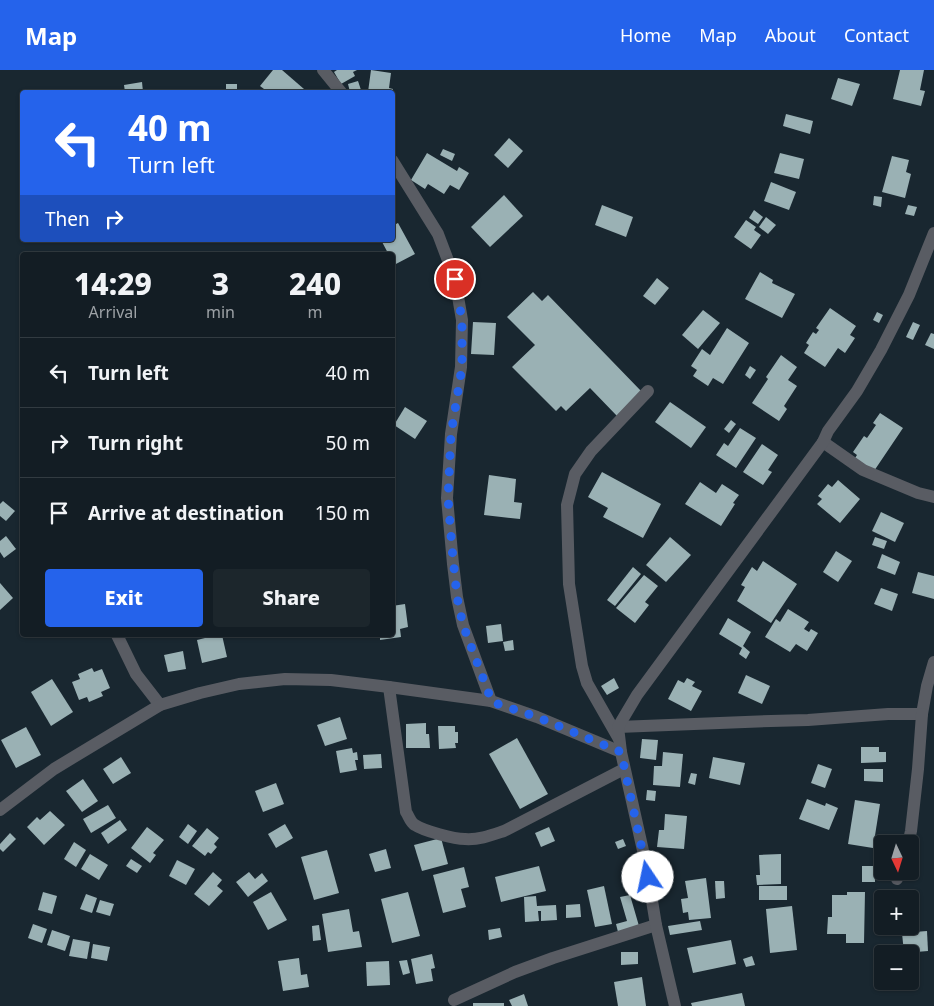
<!DOCTYPE html>
<html lang="en">
<head>
<meta charset="utf-8">
<style>
  body { margin:0; font-family:"Noto Sans",sans-serif; background:#1c262c; color:#f1f3f6; height:100vh; display:flex; flex-direction:column; font-size:19px; white-space:nowrap }
  * { box-sizing:border-box; margin:0 }
  p { font-size:16px; color:#9da2a6 }
  .icon { flex:none; width:28px; height:28px; fill:none; stroke:currentColor; stroke-width:2; stroke-linecap:round; stroke-linejoin:round }
  .map { position:relative; flex:1; overflow:hidden }
  .side { position:absolute; left:20px; top:182px; width:375px; height:385px; display:flex; flex-direction:column; background:#131d24; border-radius:5px; box-shadow:0 1px 4px #0004,0 0 0 1px #323b41 }
  .side>* { flex:none }
  .hud { position:absolute; left:20px; top:20px; width:375px; height:152px; border-radius:5px; box-shadow:0 1px 4px #0004,0 0 0 1px #323b41; background:#2563eb; color:#fff; overflow:hidden }
  .needle { width:32px; rotate:176deg }
  .buttons { position:absolute; left:874px; top:765px; display:grid; gap:10px }
  .buttons a { display:grid; place-items:center; width:45px; height:45px; border-radius:5px; background:#131d24; box-shadow:0 1px 4px #0004,0 0 0 1px #323b41; font-size:25px }
  .pin { position:absolute; display:grid; place-items:center; width:42px; height:42px; color:#fff; margin:-21px; border:2px solid #fff; border-radius:50%; box-shadow:0 1px 5px #0007 }
  .me { position:absolute; width:55px; margin:-28px; rotate:349deg; stroke-linejoin:round; filter:drop-shadow(0 0 4px #0008) }
  .turn { display:flex; align-items:center; gap:18px; height:105px; padding:0 25px; font-size:22px }
  .turn .icon { width:65px; height:65px; stroke-width:2.5 }
  .turn b { display:block; font-size:35px; line-height:42px }
  .then { display:flex; align-items:center; height:48px; padding:0 25px; background:#0003; gap:10px; font-size:19px }
  .eta { display:flex; justify-content:space-evenly; align-items:center; height:85px; text-align:center }
  .eta b { font-size:30px; font-weight:800; line-height:35px }
  .button { display:flex; gap:10px; margin-top:auto; padding:10px 25px }
  .button a { flex:1; height:58px; border-radius:5px; background:#2563eb; color:#fff; font-size:20px; font-weight:800; line-height:58px; text-align:center }
  .button a+a { background:#1c262c; color:#f1f3f6 }
  ul { padding:0; list-style:none }
  li { display:flex; align-items:center; gap:15px; height:70px; padding:0 25px; border-top:1px solid #323b41 }
  li div { flex:1 }
  li b { display:block; font-size:19px }
  li em { font-style:normal }
  header { display:flex; align-items:center; gap:30px; box-sizing:border-box; height:70px; padding:0 25px; background:#2563eb; color:#fff }
  header strong { font-size:24px }
  nav { display:flex; gap:28px; margin-inline-start:auto; font-size:18px }
  .map>svg:first-child { display:block }
  .building { fill:#9ab1b4 }
  .lines { fill:none; stroke-linecap:round; stroke-linejoin:round }
  .minor { stroke:#595c63; stroke-width:12 }
  .route { stroke:#2563eb; stroke-width:9; stroke-dasharray:0 16.2 }
</style>
</head>
<body>
<header>
<strong>Map</strong>
<nav><a>Home</a><a>Map</a><a>About</a><a>Contact</a></nav>
</header>
<div class="map">
<svg width="934" height="936" viewBox="0 0 934 936">
  <rect width="100%" height="100%" fill="#192730"/>
  <g class="building">
    <path d="M273,0H282L304,19L301,22H268L260,16Z"/>
    <path d="M337,0H357L353,2L355,6L341,14L334,2Z"/>
    <path d="M371,0L391,3L389,18L393,19V22H368Z"/>
    <path d="M900,0H924L920,20L925,21L921,36L893,29Z"/>
    <path d="M838,8L860,14L852,36L831,29Z"/>
    <path d="M358,11L361,20L350,22L348,14Z"/>
    <path d="M142,12L143,22H125L124,15Z"/>
    <rect x="226" y="14" width="11" height="8"/>
    <path d="M786,44L813,51L810,64L783,56Z"/>
    <path d="M509,68L523,81L508,98L494,85Z"/>
    <path d="M443,79L455,84L452,91L440,85Z"/>
    <path d="M427,83L457,101L459,97L469,103L459,120L450,115L444,124L428,114L425,119L411,110Z"/>
    <path d="M780,83L804,89L799,109L774,103Z"/>
    <path d="M892,86L909,90L906,102L911,104L905,128L882,122Z"/>
    <path d="M771,112L796,122L789,140L764,131Z"/>
    <path d="M504,125L523,146L490,177L471,157Z"/>
    <path d="M874,126L882,127L881,137L873,135Z"/>
    <path d="M602,135L633,147L626,167L595,155Z"/>
    <path d="M908,135L917,137L914,146L905,144Z"/>
    <path d="M754,140L763,147L758,154L749,148Z"/>
    <path d="M766,147L776,155L768,164L759,157Z"/>
    <path d="M746,150L756,157L754,160L761,165L751,179L734,167Z"/>
    <path d="M398,153L415,184L394,195L392,192V185H389L381,170H392V156Z"/>
    <path d="M760,202L773,210L772,213L795,224L782,248L745,229Z"/>
    <path d="M657,208L669,218L655,235L643,226Z"/>
    <path d="M533,222L542,231L548,225L642,322L617,346L590,318L566,341L561,336L556,341L512,297L535,275L507,247Z"/>
    <path d="M830,238L856,256L850,265L855,268L845,283L838,278L825,297L804,283L809,275L806,273L813,262L816,264L819,260L816,258Z"/>
    <path d="M703,240L720,253L698,279L682,265Z"/>
    <path d="M877,242L883,245L879,253L873,250Z"/>
    <path d="M473,252L496,253L494,285L471,284Z"/>
    <path d="M913,252L920,255L913,270L906,267Z"/>
    <path d="M727,258L749,273L723,314L713,308L708,316L693,306L697,300L691,296L702,279L710,285Z"/>
    <path d="M931,263L934,264V279L925,275Z"/>
    <path d="M781,285L797,297L788,310L797,316L784,336L787,339L779,351L752,333L768,309L766,307Z"/>
    <path d="M750,296L756,300L750,309L745,305Z"/>
    <path d="M670,332L706,357L691,378L655,352Z"/>
    <path d="M405,337L427,351L415,369L394,355Z"/>
    <path d="M880,343L903,358L874,401L855,388L857,385L853,382L864,366L867,368L876,355L873,353Z"/>
    <path d="M731,350L736,354L729,363L724,359Z"/>
    <path d="M740,358L756,368L736,398L716,385L724,373L728,376Z"/>
    <path d="M762,374L778,385L768,400L772,402L763,415L743,402Z"/>
    <path d="M602,402L661,434L643,468L603,447L608,438L588,427Z"/>
    <path d="M489,405L516,409L514,432L522,433L520,449L484,445Z"/>
    <path d="M838,410L860,429L840,453L817,434L822,429L818,426L828,414L832,417Z"/>
    <path d="M700,412L716,423L722,414L739,425L733,433L735,434L721,456L685,434Z"/>
    <path d="M3,431L15,441L6,451L0,446V434Z"/>
    <path d="M881,442L904,453L895,472L872,461Z"/>
    <path d="M6,466L16,479L4,488L0,482V471Z"/>
    <path d="M670,467L691,485L666,512L646,495Z"/>
    <path d="M875,467L887,471L884,479L872,475Z"/>
    <path d="M836,481L852,491L838,512L823,502Z"/>
    <path d="M882,484L900,492L895,505L877,498Z"/>
    <path d="M763,491L797,514L771,553L737,531L745,517L741,515L752,497L757,501Z"/>
    <path d="M633,497L641,504L615,536L607,530Z"/>
    <path d="M918,502L934,506V529L912,523Z"/>
    <path d="M644,505L658,516L645,532L649,535L635,553L616,538Z"/>
    <path d="M0,513L13,528L0,540Z"/>
    <path d="M881,518L898,524L892,541L874,534Z"/>
    <path d="M405,534L408,557L400,559L401,567L380,570V565H392V536Z"/>
    <path d="M788,539L809,552L804,559L809,562L811,559L818,563L807,581L796,574L790,582L765,567L776,549L780,552Z"/>
    <path d="M728,548L751,562L743,576L750,582L746,589L739,584L742,578L719,564Z"/>
    <path d="M501,554L503,571L488,573L486,556Z"/>
    <path d="M217,565H222L227,587L202,593L197,570Z"/>
    <path d="M513,570L514,580L505,581L503,572Z"/>
    <path d="M183,581L186,599L168,602L164,585Z"/>
    <path d="M92,598L94,602L102,599L110,618L101,622L103,626L89,632L87,627L79,630L72,612L80,609L78,604Z"/>
    <path d="M746,605L770,616L762,634L738,623Z"/>
    <path d="M614,608L619,618L607,625L601,616Z"/>
    <path d="M687,608L695,612L692,616L702,621L691,641L668,629L678,610L684,613Z"/>
    <path d="M52,609L73,642L51,656L31,622Z"/>
    <path d="M340,647L347,669L325,676L317,655Z"/>
    <path d="M426,653V664H429L430,678H406V654Z"/>
    <path d="M438,656H455V662H458V673H455L456,678L439,679Z"/>
    <path d="M26,657L41,685L16,698L1,670Z"/>
    <path d="M517,668L548,724L520,739L489,684Z"/>
    <path d="M642,669L658,670L656,690L640,688Z"/>
    <path d="M861,677H879V682H886V692L861,693Z"/>
    <path d="M352,678L353,683L357,682L358,690H355L357,700L340,703L336,681Z"/>
    <path d="M663,682L683,684L680,717L653,715L654,696H662Z"/>
    <path d="M381,684L382,698L364,699L363,685Z"/>
    <path d="M121,687L131,703L113,714L103,699Z"/>
    <path d="M713,687L745,693L740,715L709,708Z"/>
    <path d="M818,694L832,699L825,718L811,713Z"/>
    <path d="M864,699H883V712L864,711Z"/>
    <path d="M691,703L697,704L695,715L688,713Z"/>
    <path d="M83,709L98,731L82,742L66,721Z"/>
    <path d="M276,713L284,734L263,742L255,721Z"/>
    <path d="M647,720L656,721L655,731L646,730Z"/>
    <path d="M807,729L825,736L826,733L838,738L829,760L799,749Z"/>
    <path d="M855,730L880,734L873,778L848,774Z"/>
    <path d="M108,735L116,748L91,763L83,749Z"/>
    <path d="M50,741L65,755L44,775L27,757L37,747L40,750Z"/>
    <path d="M665,744L687,746L684,779L657,777L659,760H664Z"/>
    <path d="M120,750L127,760L108,774L101,763Z"/>
    <path d="M188,754L197,761L188,774L179,767Z"/>
    <path d="M285,754L293,768L276,778L268,764Z"/>
    <path d="M147,757L164,770L153,783L156,785L150,793L131,778Z"/>
    <path d="M549,757L555,771L541,777L535,763Z"/>
    <path d="M207,758L219,768L214,774L217,777L211,784L208,782L205,786L192,776Z"/>
    <path d="M10,763L16,769L3,782L0,779V774Z"/>
    <path d="M441,768L448,794L422,801L414,775Z"/>
    <path d="M623,769L626,776L618,779L615,772Z"/>
    <path d="M74,772L86,780L76,797L64,789Z"/>
    <path d="M386,779L391,798L375,802L369,784Z"/>
    <path d="M327,780L339,823L314,830L301,787Z"/>
    <path d="M90,784L108,795L99,810L81,799Z"/>
    <path d="M781,784V814L757,815L756,805H760L759,785Z"/>
    <path d="M131,789L142,796L137,803L126,796Z"/>
    <path d="M177,790L195,799L186,815L169,806Z"/>
    <path d="M539,796L546,821L501,832L495,807Z"/>
    <rect x="862" y="796" width="13" height="16"/>
    <path d="M464,797L469,817L461,819L466,837L443,843L433,805Z"/>
    <path d="M213,802L222,810L217,816L223,821L209,836L194,824Z"/>
    <path d="M249,802L255,809L262,803L268,811L248,827L236,812Z"/>
    <path d="M706,808L711,848L689,850L688,842L683,843L681,829L688,828L685,811Z"/>
    <path d="M715,811H724L725,828L716,829Z"/>
    <path d="M604,816L612,854L595,857L587,820Z"/>
    <rect x="759" y="816" width="28" height="14"/>
    <path d="M43,822L57,826L52,844L38,840Z"/>
    <path d="M271,822L287,850L268,860L253,832Z"/>
    <path d="M408,822L420,866L392,873L381,829Z"/>
    <path d="M847,822H865L864,873H846V864H827L828,847H832V825H847Z"/>
    <path d="M86,824L97,828L92,843L80,839Z"/>
    <path d="M630,825L639,856L618,862L616,854L627,851L620,827Z"/>
    <path d="M536,826L537,836L556,835L557,850L541,851V841H538L539,851L525,852L524,827Z"/>
    <path d="M100,830L114,834L110,846L96,842Z"/>
    <path d="M580,834L581,847L566,848V835Z"/>
    <path d="M792,836L797,880L770,883L766,839Z"/>
    <path d="M349,839L353,862L359,861L362,877L328,882L322,844Z"/>
    <path d="M700,851L702,860L670,865L668,856Z"/>
    <path d="M33,854L47,859L42,873L28,868Z"/>
    <path d="M319,855L321,870L313,871L312,856Z"/>
    <path d="M500,858L502,867L489,870L488,860Z"/>
    <path d="M52,860L70,866L65,881L47,875Z"/>
    <path d="M927,861L928,881L904,883L902,863Z"/>
    <path d="M73,869L90,872L87,889L69,886Z"/>
    <path d="M731,870L736,894L693,903L687,878Z"/>
    <path d="M93,874L110,877L107,891L91,888Z"/>
    <path d="M621,882H638V894L621,895Z"/>
    <path d="M432,884L435,898L431,899L433,911L416,914L411,889Z"/>
    <path d="M752,886L755,895L746,897L743,889Z"/>
    <path d="M299,888L301,905L307,904L309,917L283,921L278,891Z"/>
    <path d="M407,890L410,903L403,905L399,891Z"/>
    <path d="M389,891L390,915L367,916L366,892Z"/>
    <path d="M642,907L646,936H618L614,912Z"/>
    <path d="M742,923L745,936H692L691,933Z"/>
    <path d="M524,924L528,936H512L509,930Z"/>
    <rect x="473" y="933" width="31" height="3"/>
  </g>
  <g class="lines">
    <g class="minor">
      <path d="M323,0L341,22"/>
      <path d="M392,90L438,164L455,209L462,250L461,297L451,364L447,428L453,494L457,527L463,555L491,631L537,647L621,682"/>
      <path d="M823,372L863,400L918,423L934,427"/>
      <path d="M117,565L136,604L160,635"/>
      <path d="M389,617L406,742C409,746 410,752 415,755C424,761 454,769 465,769C479,770 492,765 504,761L624,699"/>
      <path d="M618,657L771,651L808,650L888,644H922L927,616L934,592"/>
      <path d="M619,669L587,613L582,596L569,514L567,435L575,404L591,381L648,321"/>
      <path d="M0,740L54,699L160,635L200,623L239,614L285,609L331,610L389,617L491,631"/>
      <path d="M908,774L911,761L918,699L922,644"/>
      <path d="M897,809L900,801"/>
      <path d="M454,930L515,902L553,888L656,855"/>
      <path d="M675,936L656,855L646,794L621,682L618,657L637,625L823,372L828,361L857,321L881,280L909,225L934,163"/>
    </g>
  </g>
  <g class="lines">
    <path class="route" d="M455,209L462,250V297L451,364L448,428L452,478L457,527L463,555L492,632L537,647L621,682L648,807"/>
  </g>
</svg>
<div class="buttons">
<a><svg class="needle" viewBox="-14 -14 28 28"><path d="M0-13l5 13h-10z" fill="#e53935"/><path d="M0 13l5-13h-10z" fill="#9da2a6"/></svg></a>
<a>+</a>
<a>−</a>
</div>
<div class="pin" style="left:455px;top:209px;background:#d93025"><svg class="icon" aria-label="arrive" viewBox="0 0 24 24"><path d="M6 21V4h12l-3 4 3 4H6"/></svg></div>
<svg class="me" style="left:648px;top:807px" viewBox="-20 -20 40 40"><circle r="19" fill="#fff"/><path d="M0-13L10 11 0 6-10 11z" fill="#2563eb"/></svg>
<div class="hud">
<div class="turn"><svg class="icon" aria-label="left" viewBox="0 0 24 24"><path d="M17 20v-9H6M10 6l-5 5 5 5"/></svg><div><b>40 m</b>Turn left</div></div>
<div class="then">Then<svg class="icon" aria-label="right" viewBox="0 0 24 24"><path d="M7 20v-9h11M14 6l5 5-5 5"/></svg></div>
</div>
<section class="side">
<div class="eta">
<div><b>14:29</b><p>Arrival</p></div>
<div><b>3</b><p>min</p></div>
<div><b>240</b><p>m</p></div>
</div>
<ul>
<li><svg class="icon" aria-label="left" viewBox="0 0 24 24"><path d="M17 20v-9H6M10 6l-5 5 5 5"/></svg><div><b>Turn left</b></div><em>40 m</em></li>
<li><svg class="icon" aria-label="right" viewBox="0 0 24 24"><path d="M7 20v-9h11M14 6l5 5-5 5"/></svg><div><b>Turn right</b></div><em>50 m</em></li>
<li><svg class="icon" aria-label="arrive" viewBox="0 0 24 24"><path d="M6 21V4h12l-3 4 3 4H6"/></svg><div><b>Arrive at destination</b></div><em>150 m</em></li>
</ul>
<div class="button"><a>Exit</a><a>Share</a></div>
</section>
</div>
</body>
</html>
